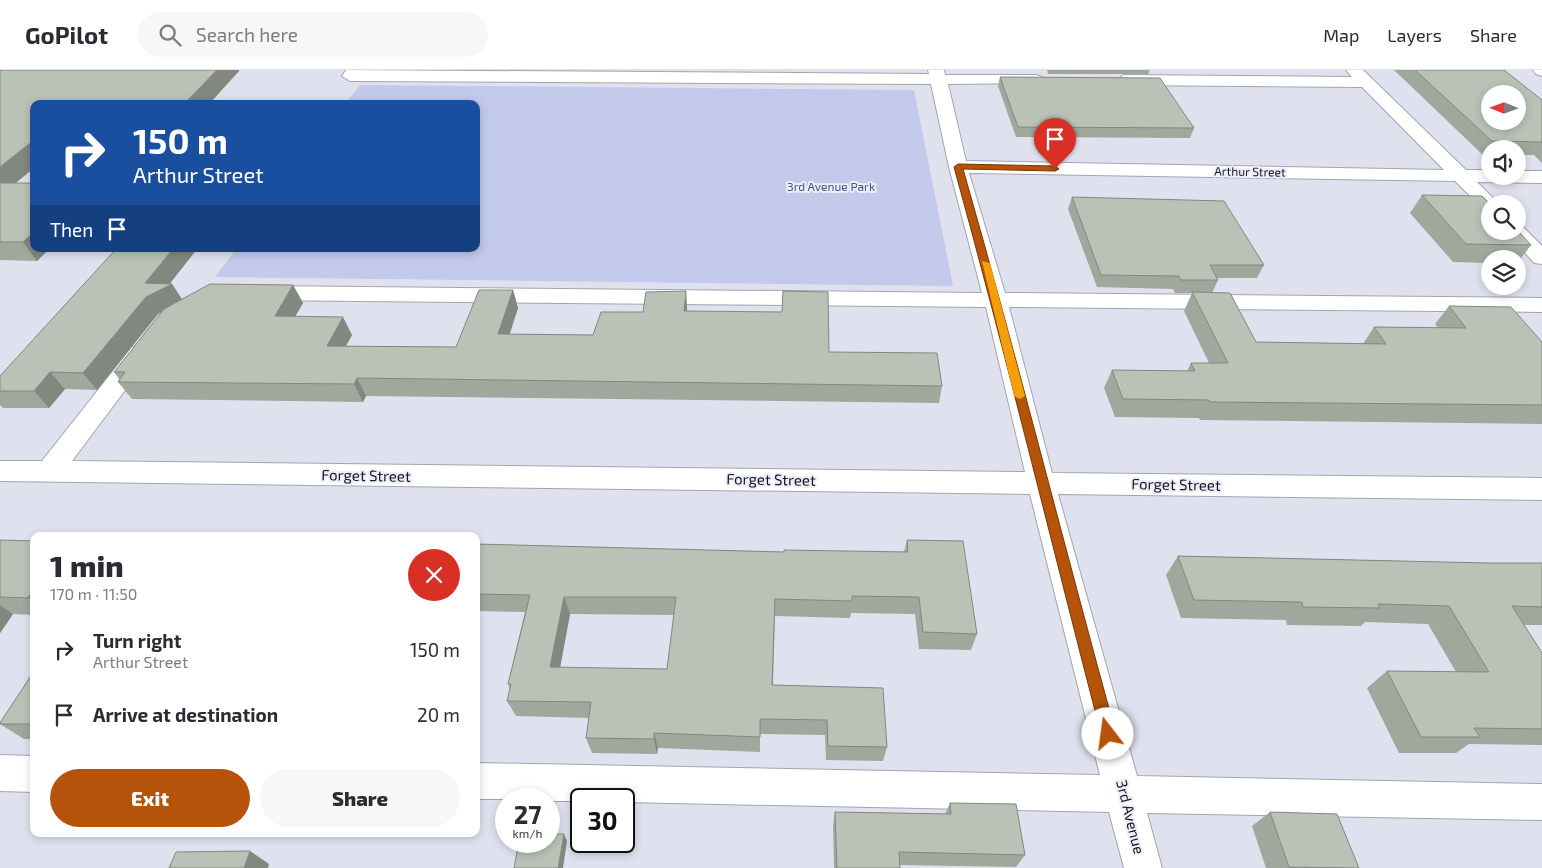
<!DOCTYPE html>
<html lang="en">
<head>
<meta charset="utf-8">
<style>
  body { margin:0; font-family:"Exo 2",sans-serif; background:#f7f7f7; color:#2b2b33; height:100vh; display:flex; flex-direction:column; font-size:19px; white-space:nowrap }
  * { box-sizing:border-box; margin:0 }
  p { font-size:16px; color:#7c7c81 }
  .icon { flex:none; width:28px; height:28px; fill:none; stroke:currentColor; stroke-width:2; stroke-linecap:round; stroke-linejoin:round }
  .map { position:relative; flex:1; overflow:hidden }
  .details { position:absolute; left:30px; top:462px; width:450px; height:305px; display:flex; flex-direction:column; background:#fff; border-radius:10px; box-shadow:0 2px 8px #0003 }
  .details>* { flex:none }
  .guide { position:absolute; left:30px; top:30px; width:450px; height:152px; border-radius:10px; box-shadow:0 2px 8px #0003; background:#1a4fa0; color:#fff; overflow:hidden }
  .needle { width:32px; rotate:271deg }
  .tools { position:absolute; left:1481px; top:15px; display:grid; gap:10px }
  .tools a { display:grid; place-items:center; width:45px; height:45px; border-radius:50%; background:#fff; box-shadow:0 2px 8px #0003; font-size:25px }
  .speed { position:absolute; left:495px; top:718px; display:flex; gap:10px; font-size:25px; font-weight:700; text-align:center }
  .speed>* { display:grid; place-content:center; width:65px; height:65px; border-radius:50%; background:#fff; box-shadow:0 2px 8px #0003; line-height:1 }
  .speed small { font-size:12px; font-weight:400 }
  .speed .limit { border:2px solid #111; border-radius:8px; background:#fff; color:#111 }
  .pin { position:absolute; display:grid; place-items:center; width:42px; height:42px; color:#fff; margin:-51px -21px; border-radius:50% 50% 50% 0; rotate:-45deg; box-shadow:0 0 5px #0007 }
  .pin .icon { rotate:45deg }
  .me { position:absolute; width:55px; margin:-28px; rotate:345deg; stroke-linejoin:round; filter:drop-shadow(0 0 4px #0008) }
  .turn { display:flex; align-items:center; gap:18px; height:105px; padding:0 20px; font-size:22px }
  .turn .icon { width:65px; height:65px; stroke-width:2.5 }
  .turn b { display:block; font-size:35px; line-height:42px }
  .then { display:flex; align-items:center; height:48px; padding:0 20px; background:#0003; gap:10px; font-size:19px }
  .round { display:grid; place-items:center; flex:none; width:52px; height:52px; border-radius:26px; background:#f7f7f7 }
  .head { display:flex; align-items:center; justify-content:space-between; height:85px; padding:0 20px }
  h1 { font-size:30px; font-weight:800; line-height:38px }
  .primary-button { display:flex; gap:10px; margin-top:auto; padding:10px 20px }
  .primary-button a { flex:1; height:58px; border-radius:30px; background:#b45309; color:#fff; font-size:20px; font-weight:800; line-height:58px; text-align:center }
  .primary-button a+a { background:#f7f7f7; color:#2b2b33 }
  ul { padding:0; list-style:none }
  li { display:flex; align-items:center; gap:15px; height:65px; padding:0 20px }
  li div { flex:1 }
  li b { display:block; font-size:19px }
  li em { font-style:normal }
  header { display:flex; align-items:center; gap:30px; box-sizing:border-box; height:70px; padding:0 25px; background:#fff; border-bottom:1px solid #e1e1e2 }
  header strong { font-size:24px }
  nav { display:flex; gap:28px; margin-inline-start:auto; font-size:18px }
  .search { width:350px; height:45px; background:#f7f7f7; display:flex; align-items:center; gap:12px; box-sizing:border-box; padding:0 18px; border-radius:28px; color:#7c7c81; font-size:19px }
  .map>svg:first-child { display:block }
  .green { fill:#c2c9ea }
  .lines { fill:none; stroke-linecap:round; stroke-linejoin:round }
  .minor-casing { stroke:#a2a5b1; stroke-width:2 }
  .minor { fill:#fff; fill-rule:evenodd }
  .wall { fill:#a0a79d; fill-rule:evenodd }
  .shaded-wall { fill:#828880 }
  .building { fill:#bac2b7; stroke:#828880; fill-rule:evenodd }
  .route { fill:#b45309; stroke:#753606 }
  .slow { fill:#f59e0b }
  .labels { text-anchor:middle; stroke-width:4; stroke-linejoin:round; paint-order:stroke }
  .far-street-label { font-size:12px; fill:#17181c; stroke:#eceffb }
  .far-park-label { font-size:12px; fill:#474f87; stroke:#eceffb }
  .street-label { font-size:15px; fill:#17181c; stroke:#eceffb }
</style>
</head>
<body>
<header>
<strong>GoPilot</strong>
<div class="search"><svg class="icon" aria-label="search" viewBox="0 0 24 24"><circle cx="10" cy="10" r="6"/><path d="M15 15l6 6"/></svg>Search here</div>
<nav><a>Map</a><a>Layers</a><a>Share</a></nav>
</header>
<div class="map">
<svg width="1542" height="798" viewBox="0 0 1542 798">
  <rect width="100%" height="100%" fill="#dfe2ee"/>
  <path class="green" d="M360,15L914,20L953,216L215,207L236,179H476V34H345Z"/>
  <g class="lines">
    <g class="minor-casing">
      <g id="minor">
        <path d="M346,0L929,4L928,0H944L945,5H1036L1042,7L1044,10L1042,13L948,14L966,91L1444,100L1362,17L1124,15L1116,10L1124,5L1352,7L1346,0H1363L1466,100H1490V106H1518V101H1542V113L1477,112L1499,134H1490V141L1483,139L1455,111L969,103L1005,223L1542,228V242L1009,237L1052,403L1542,408V430L1058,424L1137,706L1542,714V750L1147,743L1162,798H1124L1109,742L624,732V729H581V731H549V729H476V693L1100,705L1030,424L0,411V391H42L132,277L141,275L150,277L153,283L72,391L1025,402L986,237L261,230L253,228L250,223L253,218L261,216L982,223L949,97L931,14L350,11L342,6Z"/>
        <path d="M1533,0H1542V6L1536,4Z"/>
        <path d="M1518,155L1523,157L1542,176V194L1534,193L1506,161H1518Z"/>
        <path d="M0,685L34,686V722L0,721Z"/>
      </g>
    </g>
    <use href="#minor" class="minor"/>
  </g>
  <g class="wall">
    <path d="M0,0H239V1L209,34H34L16,113L34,179H58H49L37,191L0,190Z"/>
    <path d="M1047,0H1150L1148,4H1048Z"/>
    <path d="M1394,0H1504L1542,30V93L1534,85H1518V79H1490V85H1483Z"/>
    <path d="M1000,7L1194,58L1190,68L1016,67L998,16Z"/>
    <path d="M1422,125L1531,175L1518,192V189H1490V193L1453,192L1410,143Z"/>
    <path d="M1072,127L1264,195L1257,208H1217L1218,210L1212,223L1256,272L1363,274L1374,257L1438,258L1435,254L1449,236L1542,272V354L1200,350L1199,348L1115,347L1104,318L1112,300L1187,301L1191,293H1209L1184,241L1192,223H1175L1173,219L1097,217L1068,139Z"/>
    <path d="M197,179L170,213L172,214L182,229L293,215L303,233L295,246L352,265L346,276L456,277L513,220L518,238L510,264L593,265L643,242L686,221L687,241L829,282L942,316L939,333L366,326L363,332L132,329L118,312L119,309L114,302L162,242L158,244L97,320L65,319L49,338H3L0,335V306Z"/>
    <path d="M0,470L34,471V545L13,544L0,563Z"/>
    <path d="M907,470L977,564L971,580L919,579L915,544L851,543L850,548L775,546L773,615L887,677L883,691L826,690L825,665L760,664V682L658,678L657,684L592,683L586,668L589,648L516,646L507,631L510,619L508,614L525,542L476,541V474L784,482H904ZM570,544L674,545L667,599L560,598Z"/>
    <path d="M1178,486L1489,493H1542V555H1524L1542,583V675L1469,674L1456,683H1399L1367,618L1387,601L1456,602L1428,554L1365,552L1361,556L1287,555L1286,550L1181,548L1166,505Z"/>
    <path d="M34,601V669H24L0,654V653Z"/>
    <path d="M950,733L1025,785L1016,797L900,795V798H834L833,756L835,742L945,744Z"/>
    <path d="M1270,742L1359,798H1266L1252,756Z"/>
  </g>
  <g class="shaded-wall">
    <path d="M217,0H239V1L209,34H184Z"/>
    <path d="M34,70V98L0,126V97Z"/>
    <path d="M34,162V179H49L37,191L23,172Z"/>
    <path d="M173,179H197L168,216L172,214L183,231L158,244L97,320L83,303L145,213Z"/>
    <path d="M293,215L303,233L285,264L275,246Z"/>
    <path d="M513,220L518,238L503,282L498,264Z"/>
    <path d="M686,221L687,239L686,259L684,241Z"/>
    <path d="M343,247L352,265L336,293L327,276Z"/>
    <path d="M50,302L65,319L49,338L34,321Z"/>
    <path d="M357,308L366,326L363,332L354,314Z"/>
    <path d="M31,523L34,525V532L28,528Z"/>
    <path d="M564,527L570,544L557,614L550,597Z"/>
    <path d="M0,535L13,544L0,563Z"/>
    <path d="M654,663L658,678L657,684L654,669Z"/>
    <path d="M564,764L567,771L563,798H558Z"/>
    <path d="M250,781L269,794L268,798H244Z"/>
  </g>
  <g class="building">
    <path d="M0,0H217L184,34H34V70L0,97Z"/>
    <path d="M1415,0H1504L1542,30V72L1492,71ZM1490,24H1518V51H1490Z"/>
    <path d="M1000,7L1160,8L1194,58L1018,57Z"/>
    <path d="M0,113H34V162L23,172H0Z"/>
    <path d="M1422,125L1482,126L1490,134V161H1518L1531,175L1466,174Z"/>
    <path d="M1072,127L1224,131L1264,195H1210L1218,210H1181L1179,206L1101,205Z"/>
    <path d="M116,179H173L145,213L172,214L146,227L83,303L50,302L34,321H0V306Z"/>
    <path d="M210,214L293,215L275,246L343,247L327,276L456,277L479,220H513L498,264L593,265L601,242H643L646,222L686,221L684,241L782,242L783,221L828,222L829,282L937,283L942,316L357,308L354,314L118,312L125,302H114L164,239Z"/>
    <path d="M1192,222L1230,223L1256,272L1386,274L1374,257L1466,258L1449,236L1511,237L1542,272V335L1210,332L1209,330L1123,329L1112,300L1195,301L1191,293H1228Z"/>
    <path d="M0,470L34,471V523H31L28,528L0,527Z"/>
    <path d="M907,470L963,471L977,564L923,562L919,527L852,526V531L775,529L772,615L883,618L887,677L828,676L827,650L760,649V667L654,663V669L586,668L591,632L507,631L511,614H508L530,525L476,524V474L784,482V480L908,482ZM564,527H676L667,599L550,597Z"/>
    <path d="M1178,486L1489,493H1542V537L1512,536L1542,583V659L1474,658L1480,667H1421L1387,601L1489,602L1449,536L1378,534L1380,538L1303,537L1302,532L1194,530Z"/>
    <path d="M34,601V654H0V653Z"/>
    <path d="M950,733L1016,734L1025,785L899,782L900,798H837L835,742L951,744Z"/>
    <path d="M1270,742L1337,744L1359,798L1289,797Z"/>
    <path d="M549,764H564L558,798H514L519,771H549Z"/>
    <path d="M250,781L244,798H169L176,782Z"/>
  </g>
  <path class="route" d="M958,94L1055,96L1059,99L1055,101L963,99C1017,287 1064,476 1116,664L1114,669L1108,671L1103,669L1101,664C1052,475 1006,285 954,97Z"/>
  <path class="slow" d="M982,191L990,193L1025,326L1020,329L1014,326Z"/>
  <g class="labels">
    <g class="far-street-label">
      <text transform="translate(1250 102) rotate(1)" y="4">Arthur Street</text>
    </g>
    <g class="far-park-label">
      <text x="831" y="121">3rd Avenue Park</text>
    </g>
    <g class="street-label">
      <text transform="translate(366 406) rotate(1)" y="5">Forget Street</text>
      <text transform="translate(771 410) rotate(1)" y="5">Forget Street</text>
      <text transform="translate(1176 415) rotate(1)" y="5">Forget Street</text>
      <text transform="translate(1130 747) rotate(76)" y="5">3rd Avenue</text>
    </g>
  </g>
</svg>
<div class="tools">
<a><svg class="needle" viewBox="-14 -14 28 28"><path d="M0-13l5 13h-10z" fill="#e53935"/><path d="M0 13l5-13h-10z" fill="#7c7c81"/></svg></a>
<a><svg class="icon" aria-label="sound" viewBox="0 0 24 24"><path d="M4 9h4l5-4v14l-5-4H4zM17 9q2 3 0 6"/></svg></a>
<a><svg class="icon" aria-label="search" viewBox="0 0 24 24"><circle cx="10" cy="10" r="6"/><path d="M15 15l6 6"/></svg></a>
<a><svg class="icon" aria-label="layers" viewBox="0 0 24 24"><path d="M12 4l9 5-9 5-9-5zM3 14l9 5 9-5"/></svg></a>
</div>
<div class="speed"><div>27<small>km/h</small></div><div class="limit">30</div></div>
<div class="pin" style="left:1055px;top:99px;background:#d93025"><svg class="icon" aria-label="arrive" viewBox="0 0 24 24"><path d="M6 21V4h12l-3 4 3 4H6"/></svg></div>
<svg class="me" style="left:1108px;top:664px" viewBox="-20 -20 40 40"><circle r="19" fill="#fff"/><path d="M0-13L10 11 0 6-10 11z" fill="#b45309"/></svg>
<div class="guide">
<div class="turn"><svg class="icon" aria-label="right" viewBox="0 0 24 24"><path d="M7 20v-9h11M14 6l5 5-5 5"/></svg><div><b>150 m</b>Arthur Street</div></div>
<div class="then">Then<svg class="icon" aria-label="arrive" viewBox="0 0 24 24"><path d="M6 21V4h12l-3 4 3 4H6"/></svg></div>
</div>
<section class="details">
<div class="head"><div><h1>1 min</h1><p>170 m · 11:50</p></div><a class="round" style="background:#d93025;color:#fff"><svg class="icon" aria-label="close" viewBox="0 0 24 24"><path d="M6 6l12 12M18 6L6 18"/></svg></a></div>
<ul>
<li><svg class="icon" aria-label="right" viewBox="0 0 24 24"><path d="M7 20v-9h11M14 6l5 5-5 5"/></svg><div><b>Turn right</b><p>Arthur Street</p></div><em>150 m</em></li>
<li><svg class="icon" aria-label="arrive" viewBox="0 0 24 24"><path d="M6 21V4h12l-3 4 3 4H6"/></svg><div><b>Arrive at destination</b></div><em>20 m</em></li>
</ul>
<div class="primary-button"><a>Exit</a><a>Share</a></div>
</section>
</div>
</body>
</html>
